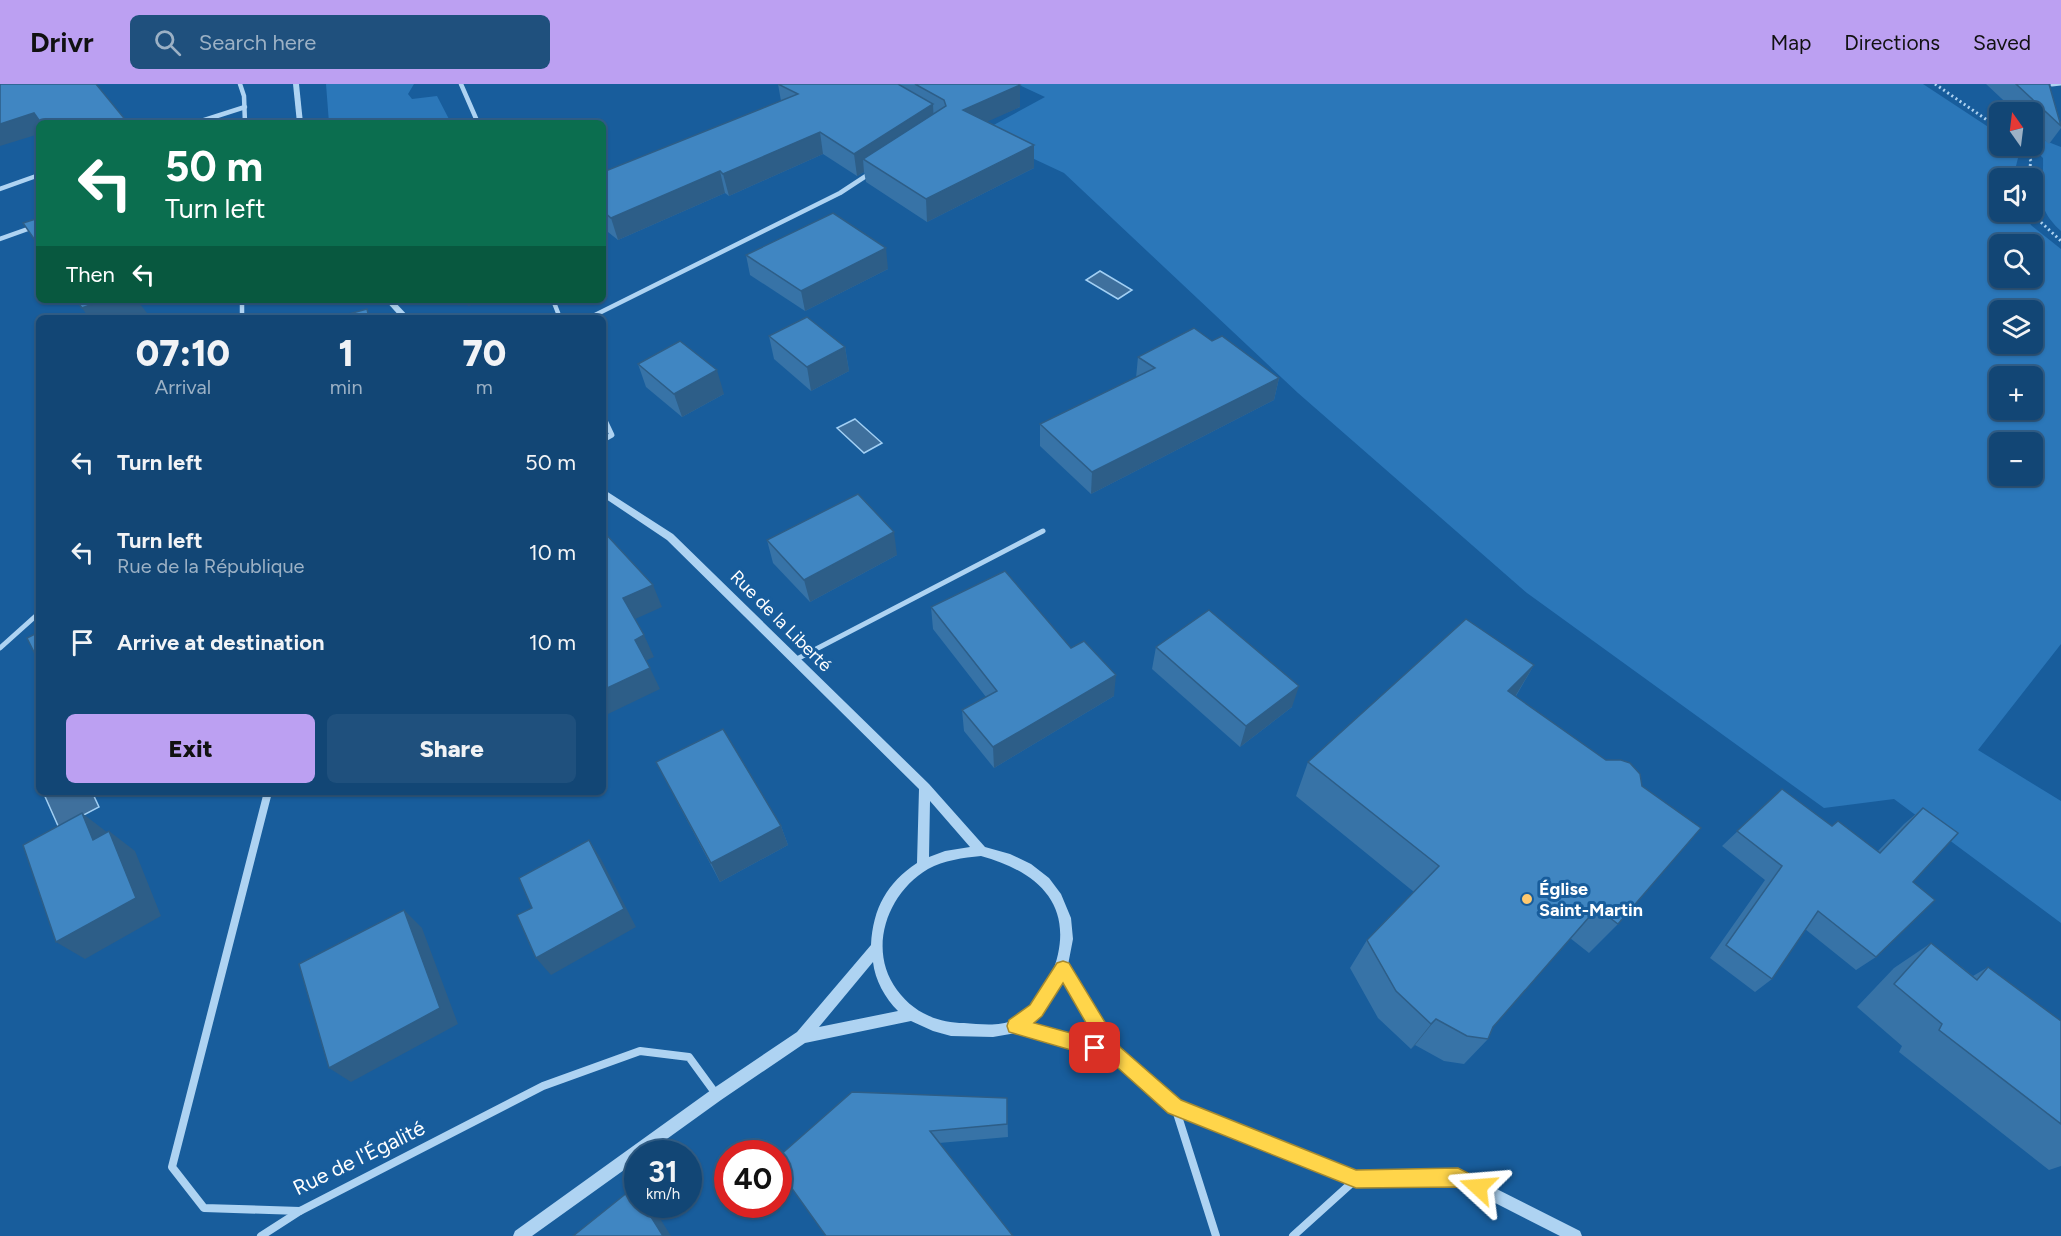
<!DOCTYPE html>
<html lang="en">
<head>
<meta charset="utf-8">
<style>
  body { margin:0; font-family:Figtree,sans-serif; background:#1f507d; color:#f1f3f6; height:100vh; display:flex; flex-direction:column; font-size:22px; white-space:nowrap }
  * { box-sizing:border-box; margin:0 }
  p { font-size:20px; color:#9cb1c5 }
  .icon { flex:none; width:33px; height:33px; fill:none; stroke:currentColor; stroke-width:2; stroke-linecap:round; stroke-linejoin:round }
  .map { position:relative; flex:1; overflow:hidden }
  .details { position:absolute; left:36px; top:231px; width:570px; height:480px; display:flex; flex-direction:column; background:#124675; border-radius:9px; box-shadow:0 2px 4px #0004,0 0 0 2px #315e87 }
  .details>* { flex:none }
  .top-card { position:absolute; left:36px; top:36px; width:570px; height:183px; border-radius:9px; box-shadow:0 2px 4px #0004,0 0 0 2px #315e87; background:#0b6e4f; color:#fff; overflow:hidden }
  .needle { width:39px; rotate:346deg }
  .tools { position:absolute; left:1989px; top:18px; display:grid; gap:12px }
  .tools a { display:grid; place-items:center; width:54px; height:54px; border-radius:9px; background:#124675; box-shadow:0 2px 4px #0004,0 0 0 2px #315e87; font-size:30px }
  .speed { position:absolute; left:624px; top:1056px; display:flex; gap:12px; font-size:30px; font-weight:700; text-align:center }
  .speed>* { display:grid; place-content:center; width:78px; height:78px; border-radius:50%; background:#124675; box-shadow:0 2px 4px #0004,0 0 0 2px #315e87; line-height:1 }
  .speed small { font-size:15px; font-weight:400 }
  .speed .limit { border:9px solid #d22; background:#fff; color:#111 }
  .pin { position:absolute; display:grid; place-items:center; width:51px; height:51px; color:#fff; margin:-26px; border-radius:12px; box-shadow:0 3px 9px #0006 }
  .me { position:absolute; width:66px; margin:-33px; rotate:289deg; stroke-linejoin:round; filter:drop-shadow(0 0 4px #0008) }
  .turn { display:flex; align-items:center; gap:21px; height:126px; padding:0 30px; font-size:27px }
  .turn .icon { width:78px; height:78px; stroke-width:2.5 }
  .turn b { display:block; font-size:42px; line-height:51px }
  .then { display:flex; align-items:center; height:57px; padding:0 30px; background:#0003; gap:12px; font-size:22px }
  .eta { display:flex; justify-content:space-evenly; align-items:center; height:102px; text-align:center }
  .eta b { font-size:36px; font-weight:800; line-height:42px }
  .button { display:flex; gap:12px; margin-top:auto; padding:12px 30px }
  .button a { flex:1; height:69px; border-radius:9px; background:#bca0f2; color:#111; font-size:24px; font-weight:800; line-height:69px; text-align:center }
  .button a+a { background:#1f507d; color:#f1f3f6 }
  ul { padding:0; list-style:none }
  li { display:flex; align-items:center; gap:18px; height:90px; padding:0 30px }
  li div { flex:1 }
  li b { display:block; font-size:22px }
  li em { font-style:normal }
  header { display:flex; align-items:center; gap:36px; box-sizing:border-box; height:84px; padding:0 30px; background:#bca0f2; color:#111 }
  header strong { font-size:28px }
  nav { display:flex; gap:33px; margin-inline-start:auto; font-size:21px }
  .search { width:420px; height:54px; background:#1f507d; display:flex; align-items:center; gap:15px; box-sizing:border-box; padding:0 21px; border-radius:9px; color:#9cb1c5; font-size:22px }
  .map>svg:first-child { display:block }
  .green { fill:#2b77b9; fill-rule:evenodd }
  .water { fill:#3f709d; stroke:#a1cff4; stroke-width:1.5 }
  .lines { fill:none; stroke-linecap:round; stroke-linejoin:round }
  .path { stroke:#aed3f2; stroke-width:3; stroke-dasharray:2 3; stroke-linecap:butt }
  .service { stroke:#aed3f2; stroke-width:3 }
  .minor-far2 { stroke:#aed3f2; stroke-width:4.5 }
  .minor-far1 { stroke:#aed3f2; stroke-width:5 }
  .minor { stroke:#aed3f2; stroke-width:8 }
  .tertiary { fill:#aed3f2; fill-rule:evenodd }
  .wall { fill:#3773a7 }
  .shaded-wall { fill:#2d5e88 }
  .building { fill:#4086c2; stroke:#2d5e88; stroke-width:1.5 }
  .route { fill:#ffd54a; stroke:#a68a30; stroke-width:1.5; fill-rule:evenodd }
  .poi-dot { fill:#ffc96f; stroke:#185d9c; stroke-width:2 }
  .labels { text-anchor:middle; stroke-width:6; stroke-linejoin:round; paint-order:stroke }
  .street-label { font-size:18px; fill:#fff; stroke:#185d9c }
  .poi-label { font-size:18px; font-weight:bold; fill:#fff; stroke:#185d9c; text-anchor:start }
  .near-street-label { font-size:21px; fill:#fff; stroke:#185d9c }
</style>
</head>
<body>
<header>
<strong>Drivr</strong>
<div class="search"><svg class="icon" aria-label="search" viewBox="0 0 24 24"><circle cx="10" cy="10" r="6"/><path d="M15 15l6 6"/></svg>Search here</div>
<nav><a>Map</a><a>Directions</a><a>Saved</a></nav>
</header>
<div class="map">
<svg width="2061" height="1152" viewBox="0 0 2061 1152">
  <rect width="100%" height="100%" fill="#185d9c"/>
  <g class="green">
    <path d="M326,0H414L408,10L412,15L437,12L451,39H329Z"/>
    <path d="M1017,0H1923L1999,50L2000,62H2011L2018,74L2013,94H2000V128H2020L2032,142L2061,165V560L1978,666L2061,717V839L1894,715L1824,724L1527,509L1298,309L1064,89L979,49L1045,13ZM2000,160H2032V194H2000ZM2000,226H2032V260H2000ZM2000,292H2032V326H2000ZM2000,358H2032V392H2000Z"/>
    <path d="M2033,52L2061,63V147C2033,121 2044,109 2043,74L2030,62H2032Z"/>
  </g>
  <g class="water">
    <path d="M1100,187L1132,206L1118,215L1086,196Z"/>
    <path d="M855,335L882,359L864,369L837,344Z"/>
    <path d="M43,708H92L99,723L59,744Z"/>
  </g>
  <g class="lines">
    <g class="path">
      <path d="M1935,0L2000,45"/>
      <path d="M2023,62L2031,77L2028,94"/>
      <path d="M2030,128L2061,157"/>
    </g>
    <path class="service" d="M2052,1L2061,0"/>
    <g class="minor-far2">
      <path d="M240,0L244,12L245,39"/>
      <path d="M461,0L478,39"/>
      <path d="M195,39L245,23"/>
      <path d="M0,105L39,91"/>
      <path d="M0,155L39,141"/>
      <path d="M242,216V234"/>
      <path d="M553,216L560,234"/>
      <path d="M589,234L840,109L872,88"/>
    </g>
    <g class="minor-far1">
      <path d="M603,332L612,351L603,356"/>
      <path d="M0,564L39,529"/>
      <path d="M795,576L1043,447"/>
    </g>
    <g class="minor">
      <path d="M268,708L172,1083L204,1124L300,1127L543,1002L640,967L689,973L716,1010"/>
      <path d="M1175,1023L1216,1152"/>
      <path d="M261,1152L300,1127"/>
      <path d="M1293,1152L1355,1096"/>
    </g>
    <g class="tertiary">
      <path d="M293,0H299L303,39H297Z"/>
      <path d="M385,216H393L410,234H401Z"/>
      <path d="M603,405L673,450L929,700L985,763L1010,770L1031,780L1049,794L1061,810L1071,834L1073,855L1068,881L1119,964L1180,1018L1356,1088L1459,1086L1580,1147L1582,1152H1560L1458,1100L1356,1102L1170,1028L1110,975L1016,949L993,953L951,952L933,947L911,937L805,959L721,1016L646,1070H638V1076L532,1152H513L515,1147L711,1006L797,948L871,861C873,824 887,799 917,779L919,705L667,456L603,413ZM930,717L970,763L945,767L929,773ZM981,772C1043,789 1078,826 1051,892C1044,909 1030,929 1013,936C999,943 979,940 964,939C937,939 913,928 897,906C867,866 887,809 928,785C944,776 963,774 981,772ZM873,878C875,896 885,914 898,927L819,943ZM1063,895L1100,959L1031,940L1050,918Z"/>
    </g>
  </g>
  <g class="wall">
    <path d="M778,0H1018L1020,1V23L987,37L1034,84L927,138L866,98L864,88L857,92L823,70L729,112L725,109L618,156L603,144V88L781,17Z"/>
    <path d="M1986,0H2049L2061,40V44L2049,60L2032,45V28H2016Z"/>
    <path d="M746,171L888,185L805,227L750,191Z"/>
    <path d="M769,252L845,263L849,287L811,307L774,275Z"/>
    <path d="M1212,257L1279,294L1274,316L1091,410L1040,362V340L1136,294L1138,273Z"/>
    <path d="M638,280L724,310L682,333L646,303Z"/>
    <path d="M767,456L897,471L810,518L773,479Z"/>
    <path d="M931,523L1071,564L1114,612L994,684L964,647L962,626L986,613L933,545Z"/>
    <path d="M1156,563L1292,623L1240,663L1152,585Z"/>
    <path d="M1534,581L1516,612L1618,840L1589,869L1570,854L1493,943L1488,955L1464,980L1444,977L1415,961L1411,965L1378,934L1350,884L1367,856L1414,808L1296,712L1308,678Z"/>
    <path d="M656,678L781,742L788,761L720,798Z"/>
    <path d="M1782,705L1832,742L1878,767L1904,740L1923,724L1913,798L1876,873L1856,886L1805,845L1772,895L1755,908L1710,874L1765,796L1722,762Z"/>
    <path d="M1931,859L1973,892L1988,883L2061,937V1082L2049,1086L1899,968L1902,962L1857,923L1894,884Z"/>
    <path d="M1007,1014L1008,1053L939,1059L778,1085Z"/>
  </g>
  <g class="shaded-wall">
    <path d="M1020,1V23L964,48L963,26Z"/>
    <path d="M933,20L934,42L863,75L864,88L857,92L854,70Z"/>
    <path d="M34,29L41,39H39V50L0,62V40Z"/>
    <path d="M820,48L823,70L729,112L723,90Z"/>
    <path d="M1034,61V84L927,138L926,115Z"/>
    <path d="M720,87L725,109L618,156L611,134Z"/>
    <path d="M886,164L888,185L805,227L801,207Z"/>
    <path d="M103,216H137L147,229L135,234H89L82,224Z"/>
    <path d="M465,216H489L468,222Z"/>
    <path d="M845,263L849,287L811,307L807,283Z"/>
    <path d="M717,286L724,310L682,333L674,310Z"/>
    <path d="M1279,294L1274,316L1091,410L1092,388Z"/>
    <path d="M894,448L897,471L810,518L804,496Z"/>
    <path d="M653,501L662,523L633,536L623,514Z"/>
    <path d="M644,551L654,573L645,577L635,556Z"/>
    <path d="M1534,581L1513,616L1508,607Z"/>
    <path d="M650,584L660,605L606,631L603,624V606Z"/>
    <path d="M1116,591L1114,612L994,684L993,663Z"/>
    <path d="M1299,602L1292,623L1240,663L1246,642Z"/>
    <path d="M82,729L108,749L93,756Z"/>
    <path d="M781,742L788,761L720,798L711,779Z"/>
    <path d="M109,747L135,767L161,832L85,875L56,858Z"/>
    <path d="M589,756L601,775L636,843L551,891L536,874Z"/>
    <path d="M404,826L422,844L458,940L351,998L329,984Z"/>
    <path d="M1436,935L1415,961L1411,965L1431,940Z"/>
    <path d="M643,1120H651L671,1152H663Z"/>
  </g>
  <g class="building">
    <path d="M0,0H96L128,39H59L57,37L49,39H41L34,29L0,40Z"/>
    <path d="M778,0H898L933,20L854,70L820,48L723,90L720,87L611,134L603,127V88L798,10Z"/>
    <path d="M915,0H1018L1020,1L963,26L1034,61L926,115L863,75L946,22L944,16Z"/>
    <path d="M2016,0H2049L2061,42Z"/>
    <path d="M833,129L886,164L801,207L746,171Z"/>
    <path d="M39,134V162L23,139Z"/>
    <path d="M76,216H103L82,224Z"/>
    <path d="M367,225L369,234H334Z"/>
    <path d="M807,233L845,263L807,283L769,252Z"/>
    <path d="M1194,244L1212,257L1222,252L1279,294L1092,388L1040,340L1155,284L1138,273Z"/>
    <path d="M680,257L717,286L674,310L638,280Z"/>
    <path d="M858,410L894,448L804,496L767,456Z"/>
    <path d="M603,447L653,501L623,514L644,551L635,556L650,584L603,606Z"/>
    <path d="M1005,487L1071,564L1084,557L1116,591L993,663L962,626L997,607L931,523Z"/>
    <path d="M1209,526L1299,602L1246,642L1156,563Z"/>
    <path d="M1466,535L1534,581L1508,607L1606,676H1621L1630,679L1640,690L1642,702L1701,744L1618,840L1597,824L1493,943L1488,955L1467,952L1436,935L1431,940L1396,907L1367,856L1439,782L1308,678Z"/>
    <path d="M39,548V578L27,554Z"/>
    <path d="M723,645L781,742L711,779L656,678Z"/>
    <path d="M1782,705L1832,742L1838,737L1880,769L1923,724L1958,749L1913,798L1935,816L1876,873L1818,827L1772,895L1726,861L1782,782L1737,747Z"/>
    <path d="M82,729L93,756L109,747L136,814L56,858L23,761Z"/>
    <path d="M589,756L624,825L536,874L517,831L532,824L519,794Z"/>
    <path d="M404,826L440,924L329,984L299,880Z"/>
    <path d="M1931,859L1977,896L1988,883L2061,937V1040L1939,946L1942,940L1894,900Z"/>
    <path d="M852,1008L1007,1014V1040L930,1047L1013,1152H826L778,1085V1073Z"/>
    <path d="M633,1104L638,1111V1120H643L663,1152H573Z"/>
  </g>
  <path class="route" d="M1063,877L1069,879L1120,963L1181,1016L1356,1086L1458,1084L1484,1097L1487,1103L1484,1110L1478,1112L1457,1103L1356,1104L1168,1029L1108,975L1103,967L1095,973L1009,948L1007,942L1009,936L1030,921L1057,879ZM1063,899L1096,956L1034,939L1042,932Z"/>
  <circle class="poi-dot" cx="1527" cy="815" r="6"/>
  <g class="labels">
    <g class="street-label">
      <text transform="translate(781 537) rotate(45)" y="6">Rue de la Liberté</text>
    </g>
    <g class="poi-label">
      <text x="1539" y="811">Église<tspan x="1539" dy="21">Saint-Martin</tspan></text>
    </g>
    <g class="near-street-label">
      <text transform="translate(359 1074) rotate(-26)" y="7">Rue de l'Égalité</text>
    </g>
  </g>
</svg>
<div class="tools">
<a><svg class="needle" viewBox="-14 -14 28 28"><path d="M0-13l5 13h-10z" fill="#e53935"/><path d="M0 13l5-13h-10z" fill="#9cb1c5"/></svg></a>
<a><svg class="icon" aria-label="sound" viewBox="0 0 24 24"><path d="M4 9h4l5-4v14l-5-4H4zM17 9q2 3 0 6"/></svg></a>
<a><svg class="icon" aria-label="search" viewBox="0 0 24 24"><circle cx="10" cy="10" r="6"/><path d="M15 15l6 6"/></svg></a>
<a><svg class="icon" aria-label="layers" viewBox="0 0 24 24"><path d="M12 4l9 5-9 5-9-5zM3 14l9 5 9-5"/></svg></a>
<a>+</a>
<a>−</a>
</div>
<div class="speed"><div>31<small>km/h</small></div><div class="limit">40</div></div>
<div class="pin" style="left:1095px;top:964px;background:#d93025"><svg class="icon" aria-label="arrive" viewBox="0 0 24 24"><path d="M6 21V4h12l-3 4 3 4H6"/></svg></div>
<svg class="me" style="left:1478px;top:1103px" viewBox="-20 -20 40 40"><path d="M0-17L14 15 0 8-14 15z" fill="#ffd54a" stroke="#fff" stroke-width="4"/></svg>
<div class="top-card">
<div class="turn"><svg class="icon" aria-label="left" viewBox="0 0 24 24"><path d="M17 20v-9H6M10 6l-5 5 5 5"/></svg><div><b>50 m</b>Turn left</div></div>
<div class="then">Then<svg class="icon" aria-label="left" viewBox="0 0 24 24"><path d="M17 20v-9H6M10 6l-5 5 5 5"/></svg></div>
</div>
<section class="details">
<div class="eta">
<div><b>07:10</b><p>Arrival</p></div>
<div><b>1</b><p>min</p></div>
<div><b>70</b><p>m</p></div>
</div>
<ul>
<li><svg class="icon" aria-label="left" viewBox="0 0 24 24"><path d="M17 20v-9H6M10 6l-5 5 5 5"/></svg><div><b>Turn left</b></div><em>50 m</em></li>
<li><svg class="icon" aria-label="left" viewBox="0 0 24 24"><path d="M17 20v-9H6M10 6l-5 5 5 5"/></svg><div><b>Turn left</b><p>Rue de la République</p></div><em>10 m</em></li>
<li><svg class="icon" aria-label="arrive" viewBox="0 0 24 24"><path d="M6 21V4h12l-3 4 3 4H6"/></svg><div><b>Arrive at destination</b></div><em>10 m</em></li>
</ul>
<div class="button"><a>Exit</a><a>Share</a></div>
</section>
</div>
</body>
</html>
